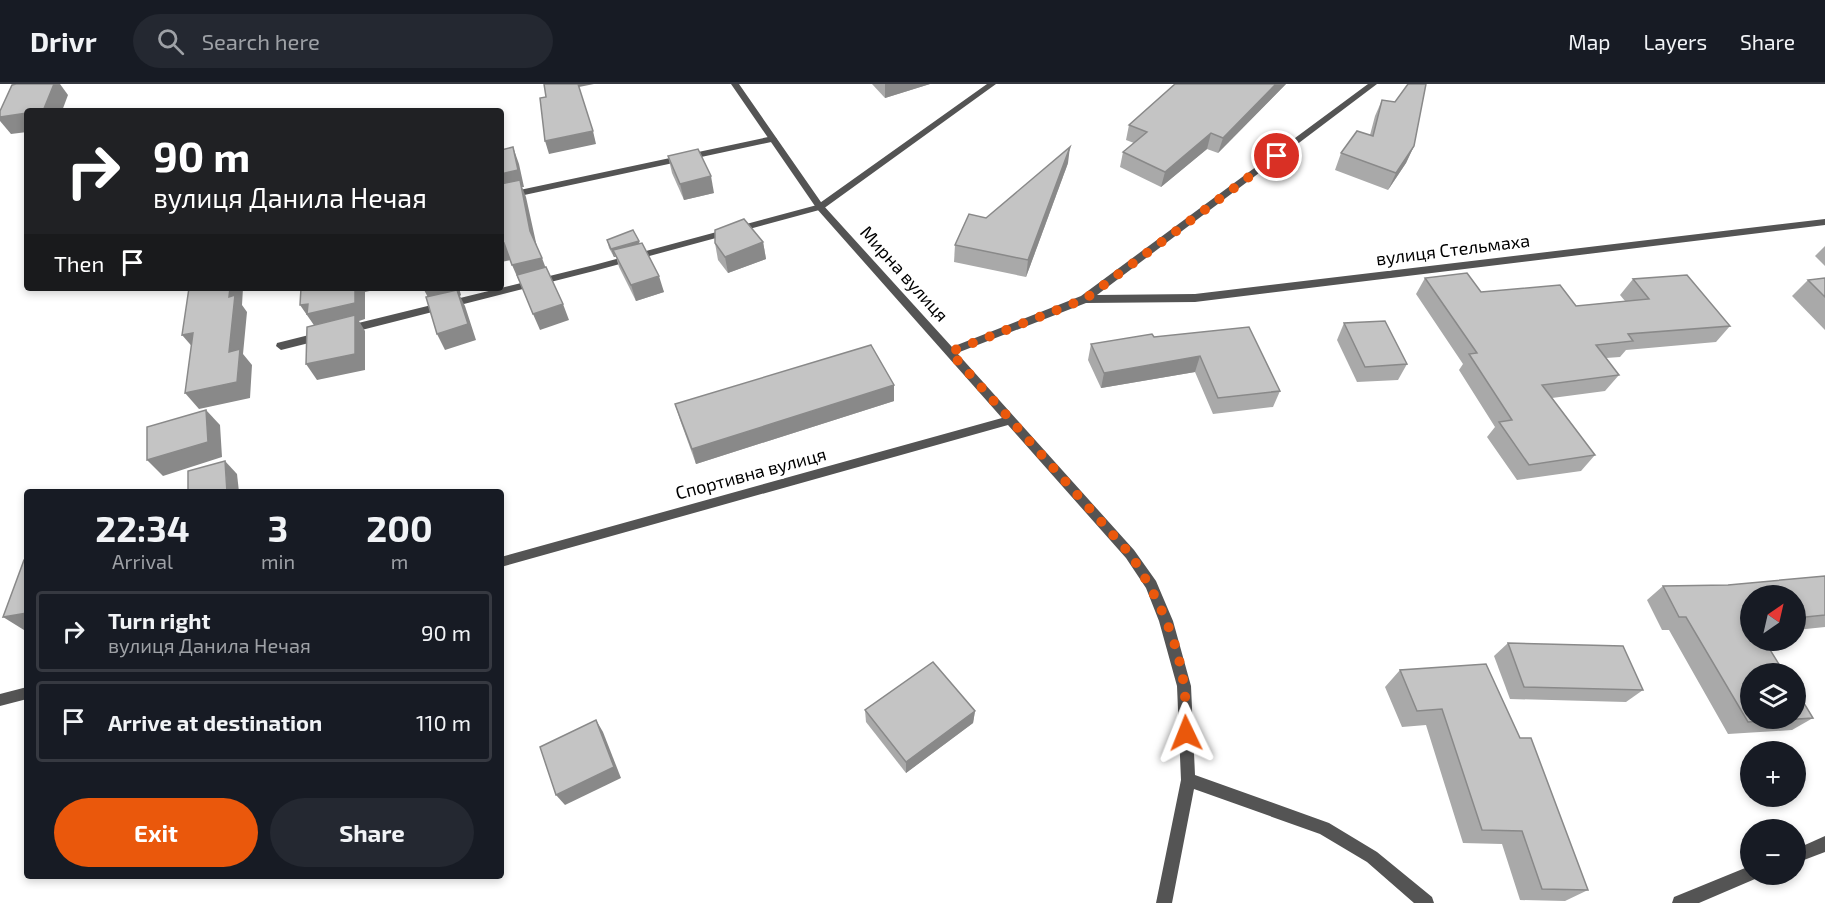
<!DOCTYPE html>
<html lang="en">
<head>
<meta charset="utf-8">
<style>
  body { margin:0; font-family:"Exo 2",sans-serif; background:#242831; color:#f1f3f6; height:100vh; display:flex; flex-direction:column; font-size:22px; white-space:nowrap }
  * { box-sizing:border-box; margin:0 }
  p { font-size:20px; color:#9ea1a6 }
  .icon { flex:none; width:33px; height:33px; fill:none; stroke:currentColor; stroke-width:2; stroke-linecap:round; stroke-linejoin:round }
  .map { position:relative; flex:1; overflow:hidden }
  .side { position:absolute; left:24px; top:405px; width:480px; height:390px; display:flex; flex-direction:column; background:#171b24; border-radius:6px; box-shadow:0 3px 9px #0003 }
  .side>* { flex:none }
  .hud { position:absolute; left:24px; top:24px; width:480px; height:183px; border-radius:6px; box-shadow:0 3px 9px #0003; background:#202124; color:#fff; overflow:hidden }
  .needle { width:39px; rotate:34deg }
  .controls { position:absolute; left:1740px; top:501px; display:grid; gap:12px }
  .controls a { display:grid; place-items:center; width:66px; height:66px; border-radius:50%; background:#171b24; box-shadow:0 3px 9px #0003; font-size:30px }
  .pin { position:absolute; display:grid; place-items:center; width:51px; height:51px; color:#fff; margin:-26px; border:3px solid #fff; border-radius:50%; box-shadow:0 2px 6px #0007 }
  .me { position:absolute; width:66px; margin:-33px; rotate:358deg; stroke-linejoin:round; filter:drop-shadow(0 0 4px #0008) }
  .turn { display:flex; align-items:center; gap:21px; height:126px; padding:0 30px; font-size:27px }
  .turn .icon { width:78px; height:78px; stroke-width:2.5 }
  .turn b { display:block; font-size:42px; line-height:51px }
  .then { display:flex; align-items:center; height:57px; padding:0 30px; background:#0003; gap:12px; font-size:22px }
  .eta { display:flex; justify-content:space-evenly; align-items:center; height:102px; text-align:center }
  .eta b { font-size:36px; font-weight:700; line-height:42px }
  .action { display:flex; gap:12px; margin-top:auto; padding:12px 30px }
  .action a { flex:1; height:69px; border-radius:36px; background:#ea580c; color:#fff; font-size:24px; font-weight:700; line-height:69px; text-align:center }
  .action a+a { background:#242831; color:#f1f3f6 }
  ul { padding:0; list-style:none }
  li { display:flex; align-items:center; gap:18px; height:81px; margin:0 12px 9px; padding:0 18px; border:3px solid #363941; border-radius:6px }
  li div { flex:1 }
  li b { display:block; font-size:22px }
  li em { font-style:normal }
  header { display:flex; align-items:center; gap:36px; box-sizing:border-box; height:84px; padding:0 30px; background:#171b24; border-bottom:2px solid #363941 }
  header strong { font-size:28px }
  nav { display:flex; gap:33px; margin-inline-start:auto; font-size:21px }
  .search { width:420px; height:54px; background:#242831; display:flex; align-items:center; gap:15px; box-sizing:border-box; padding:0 21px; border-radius:33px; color:#9ea1a6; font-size:22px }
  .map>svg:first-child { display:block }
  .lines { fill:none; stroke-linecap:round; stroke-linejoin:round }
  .lane { fill:#545454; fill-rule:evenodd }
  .street { fill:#545454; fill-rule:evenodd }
  .wall { fill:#a9a9a9 }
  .shaded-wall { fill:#898989 }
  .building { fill:#c4c4c4; stroke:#898989; stroke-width:1.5 }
  .route { stroke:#ea580c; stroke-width:10; stroke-dasharray:0 18 }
  .labels { text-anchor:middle; stroke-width:6; stroke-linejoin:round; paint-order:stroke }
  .street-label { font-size:18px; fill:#000; stroke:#fff }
</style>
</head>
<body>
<header>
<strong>Drivr</strong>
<div class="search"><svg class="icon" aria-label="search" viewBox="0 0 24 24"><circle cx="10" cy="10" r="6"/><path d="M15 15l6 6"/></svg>Search here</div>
<nav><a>Map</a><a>Layers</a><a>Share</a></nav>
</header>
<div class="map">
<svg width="1825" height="819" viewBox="0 0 1825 819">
  <rect width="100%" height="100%" fill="#fff"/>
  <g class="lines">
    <g class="lane">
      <path d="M987,0H996L823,125L594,187L346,250L341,246L346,242L594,181L817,121Z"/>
      <path d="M773,52L777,55L776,57L501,116V110Z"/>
      <path d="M321,248L326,252L325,255L281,266L276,262L277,259Z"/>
    </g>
    <g class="street">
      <path d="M731,0H739L823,121L952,263L1081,212L1368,0H1377L1097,211L1195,210L1825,135V141L1195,218L1086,219L957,269L1134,466L1156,497L1173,537L1191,602L1195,691L1329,739L1377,768L1432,813L1434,819H1414L1367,778L1320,750L1194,705L1172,819H1156L1181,696L1177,602L1159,537L1146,504L1126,474L1008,341L501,483V473L1002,334L817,125Z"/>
      <path d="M27,603V615L0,622V610Z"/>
      <path d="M1825,752V768L1796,779V765Z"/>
      <path d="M1750,782V790H1757L1755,795L1699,819H1672L1674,813Z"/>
    </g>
  </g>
  <g class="wall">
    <path d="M872,0H930L885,14Z"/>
    <path d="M1175,0H1286L1218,69L1207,65L1161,103L1120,83L1123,68L1134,59L1126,56L1129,41Z"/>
    <path d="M1382,16L1414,62L1406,79L1388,106L1335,86L1341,69L1370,51L1375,32Z"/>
    <path d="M668,72L714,109L684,116L672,89Z"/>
    <path d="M1068,79L1026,193L954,178L955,161Z"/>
    <path d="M607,156L640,159L664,208L636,217L619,183L616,173H614L609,164Z"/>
    <path d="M763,158L766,175L728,189L718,176L715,159Z"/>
    <path d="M1825,162V182L1815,172Z"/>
    <path d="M1425,194L1481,208L1576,222L1625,217L1620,211L1633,195L1730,242L1716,258L1626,266L1620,273L1606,274L1619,291L1605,307L1552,314L1595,371L1581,387L1517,396L1487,353L1495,343L1459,286L1463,280L1416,210Z"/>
    <path d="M1825,194V246L1792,212L1808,196Z"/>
    <path d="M1344,239L1407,280L1398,296L1357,298L1337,256Z"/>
    <path d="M1154,253L1280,307L1273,323L1213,330L1195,288L1101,304L1088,276L1091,260Z"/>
    <path d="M894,301V317L696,380L680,336L675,320Z"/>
    <path d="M1825,492V543L1796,546V512H1750V556L1813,634L1792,646L1728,650L1669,546H1662L1647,516L1663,502L1728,501Z"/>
    <path d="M1508,559L1643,606L1626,618L1510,615L1494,572Z"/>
    <path d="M1486,580L1588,806L1565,817L1520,816L1502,760L1463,759L1426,641L1402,643L1385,603L1400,586Z"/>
    <path d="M865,626L975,627L973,639L906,689L866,638Z"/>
  </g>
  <g class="shaded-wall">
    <path d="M54,0H60L68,11L62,27H43Z"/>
    <path d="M578,0H594L579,3Z"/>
    <path d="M885,0H930L885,14Z"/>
    <path d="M1276,0H1286L1218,69L1223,54Z"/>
    <path d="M27,29V48L11,50L0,37V33Z"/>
    <path d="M593,47L596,60L549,70L545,57Z"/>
    <path d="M1211,49L1207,65L1161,103L1165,88Z"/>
    <path d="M1414,62L1406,79L1388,106L1396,89Z"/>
    <path d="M513,63L519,80L524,103H522L526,113L537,163L501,108V90Z"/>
    <path d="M1070,63L1068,79L1026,193L1028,176Z"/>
    <path d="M711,92L714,109L684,116L680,100Z"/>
    <path d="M639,157L641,166H613L615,173H614L611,165Z"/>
    <path d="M763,158L766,175L728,189L725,173Z"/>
    <path d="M504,159L511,176L501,178V160Z"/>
    <path d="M542,174L548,190L519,197L512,181Z"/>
    <path d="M659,192L664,208L636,217L631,201Z"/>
    <path d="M230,204H243L242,221L247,228L243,270L252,281L250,314L199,325L185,309L229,268V213Z"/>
    <path d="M355,204H383L365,208V235L359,237L365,247V286L317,296L306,280L318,247L300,221Z"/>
    <path d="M423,204H459L461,211L460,212L465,222L476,256L445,266L437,250L431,219Z"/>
    <path d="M563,220L569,236L540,246L533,230Z"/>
    <path d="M193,249L196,267L182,251Z"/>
    <path d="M1200,272L1195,288L1101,304L1104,289Z"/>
    <path d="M894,301V317L696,380L692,365Z"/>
    <path d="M206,326L220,341L222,373L163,392L147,376Z"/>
    <path d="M225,377L237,390L239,408H227Z"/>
    <path d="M27,529V545L24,546L3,533Z"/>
    <path d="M975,627L973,639L906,689V678Z"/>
    <path d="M596,636L603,648L621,694L565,721L556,711Z"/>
  </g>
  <g class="building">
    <path d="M16,0H54L43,27H27V29L0,33V27L12,1Z"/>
    <path d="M544,0H578L593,47L545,57L540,14L546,13Z"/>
    <path d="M1175,0H1276L1223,54L1211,49L1165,88L1123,68L1147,48L1129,41Z"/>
    <path d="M1408,0H1426L1414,62L1396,89L1341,69L1357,47L1373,52L1382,16L1395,18Z"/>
    <path d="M513,63L518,86L501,90V66Z"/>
    <path d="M1070,63L1028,176L955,161L969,130L986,134Z"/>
    <path d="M698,65L711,92L680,100L668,72Z"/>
    <path d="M520,96L530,147L542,174L512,181L504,159L501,160V100Z"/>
    <path d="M744,135L763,158L725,173L715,159V146Z"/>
    <path d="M633,146L639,157L611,165L607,156Z"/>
    <path d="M642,159L659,192L631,201L613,166Z"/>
    <path d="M546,183L563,220L533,230L517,191Z"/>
    <path d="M1467,189L1481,208L1560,201L1576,222L1649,215L1633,195L1687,191L1730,242L1628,250L1633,257L1596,261L1619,291L1542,301L1595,371L1529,381L1499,338L1512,336L1469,270L1477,269L1425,194Z"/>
    <path d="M1825,194V213L1808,196Z"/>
    <path d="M189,204H230L229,213L235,211L229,268L240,265L237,298L185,309L193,249L182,251Z"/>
    <path d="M301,204H355V219L307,230L308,220L300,221Z"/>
    <path d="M457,206L468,240L437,250L426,213Z"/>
    <path d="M355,231V270L306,280L307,243Z"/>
    <path d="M1385,237L1407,280L1365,283L1344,239Z"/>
    <path d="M1249,243L1280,307L1218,314L1200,272L1104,289L1091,260L1152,250L1154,253Z"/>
    <path d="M871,261L894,301L692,365L675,320Z"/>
    <path d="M206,326L208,358L147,376V343Z"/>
    <path d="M225,377L227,408H188V387Z"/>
    <path d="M24,476H27V529L3,533Z"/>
    <path d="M1825,492V531L1796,534V512H1750V556H1764L1785,590H1750V634H1796V606L1813,634L1748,638L1686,533H1679L1663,502L1728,501Z"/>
    <path d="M1508,559L1623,562L1643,606L1524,603Z"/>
    <path d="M933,578L975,627L906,678L865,626Z"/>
    <path d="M1486,580L1520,654H1531L1588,806L1542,805L1522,747L1482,746L1442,625L1417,627L1400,586Z"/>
    <path d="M596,636L614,683L556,711L540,663Z"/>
  </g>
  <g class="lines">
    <path class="route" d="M1186,649C1186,634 1186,617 1184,602C1178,555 1156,509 1130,470L950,268L1085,215L1277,72"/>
  </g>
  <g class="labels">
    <g class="street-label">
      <text transform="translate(1453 166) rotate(-7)" y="6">вулиця Стельмаха</text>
      <text transform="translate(904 190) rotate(48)" y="6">Мирна вулиця</text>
      <text transform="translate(751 390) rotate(-15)" y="6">Спортивна вулиця</text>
    </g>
  </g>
</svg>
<div class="controls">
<a><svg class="needle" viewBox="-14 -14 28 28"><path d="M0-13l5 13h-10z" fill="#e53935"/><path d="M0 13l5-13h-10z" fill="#9ea1a6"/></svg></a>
<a><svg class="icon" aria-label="layers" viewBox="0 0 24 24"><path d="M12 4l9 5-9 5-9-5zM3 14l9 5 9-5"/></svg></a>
<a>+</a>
<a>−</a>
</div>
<div class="pin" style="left:1277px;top:72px;background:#d93025"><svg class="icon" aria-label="arrive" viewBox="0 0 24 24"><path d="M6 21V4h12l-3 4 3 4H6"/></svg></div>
<svg class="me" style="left:1186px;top:649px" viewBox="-20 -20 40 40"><path d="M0-17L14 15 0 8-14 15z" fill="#ea580c" stroke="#fff" stroke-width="4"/></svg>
<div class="hud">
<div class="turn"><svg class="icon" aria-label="right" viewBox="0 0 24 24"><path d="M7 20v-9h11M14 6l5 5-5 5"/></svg><div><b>90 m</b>вулиця Данила Нечая</div></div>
<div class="then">Then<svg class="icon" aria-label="arrive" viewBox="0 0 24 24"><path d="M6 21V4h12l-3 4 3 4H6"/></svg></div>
</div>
<section class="side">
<div class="eta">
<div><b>22:34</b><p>Arrival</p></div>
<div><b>3</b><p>min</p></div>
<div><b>200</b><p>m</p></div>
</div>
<ul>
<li><svg class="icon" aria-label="right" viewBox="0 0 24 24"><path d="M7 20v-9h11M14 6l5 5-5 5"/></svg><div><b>Turn right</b><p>вулиця Данила Нечая</p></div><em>90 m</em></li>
<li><svg class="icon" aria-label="arrive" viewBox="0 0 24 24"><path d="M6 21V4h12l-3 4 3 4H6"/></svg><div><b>Arrive at destination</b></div><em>110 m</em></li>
</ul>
<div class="action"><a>Exit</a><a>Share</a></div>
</section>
</div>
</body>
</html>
